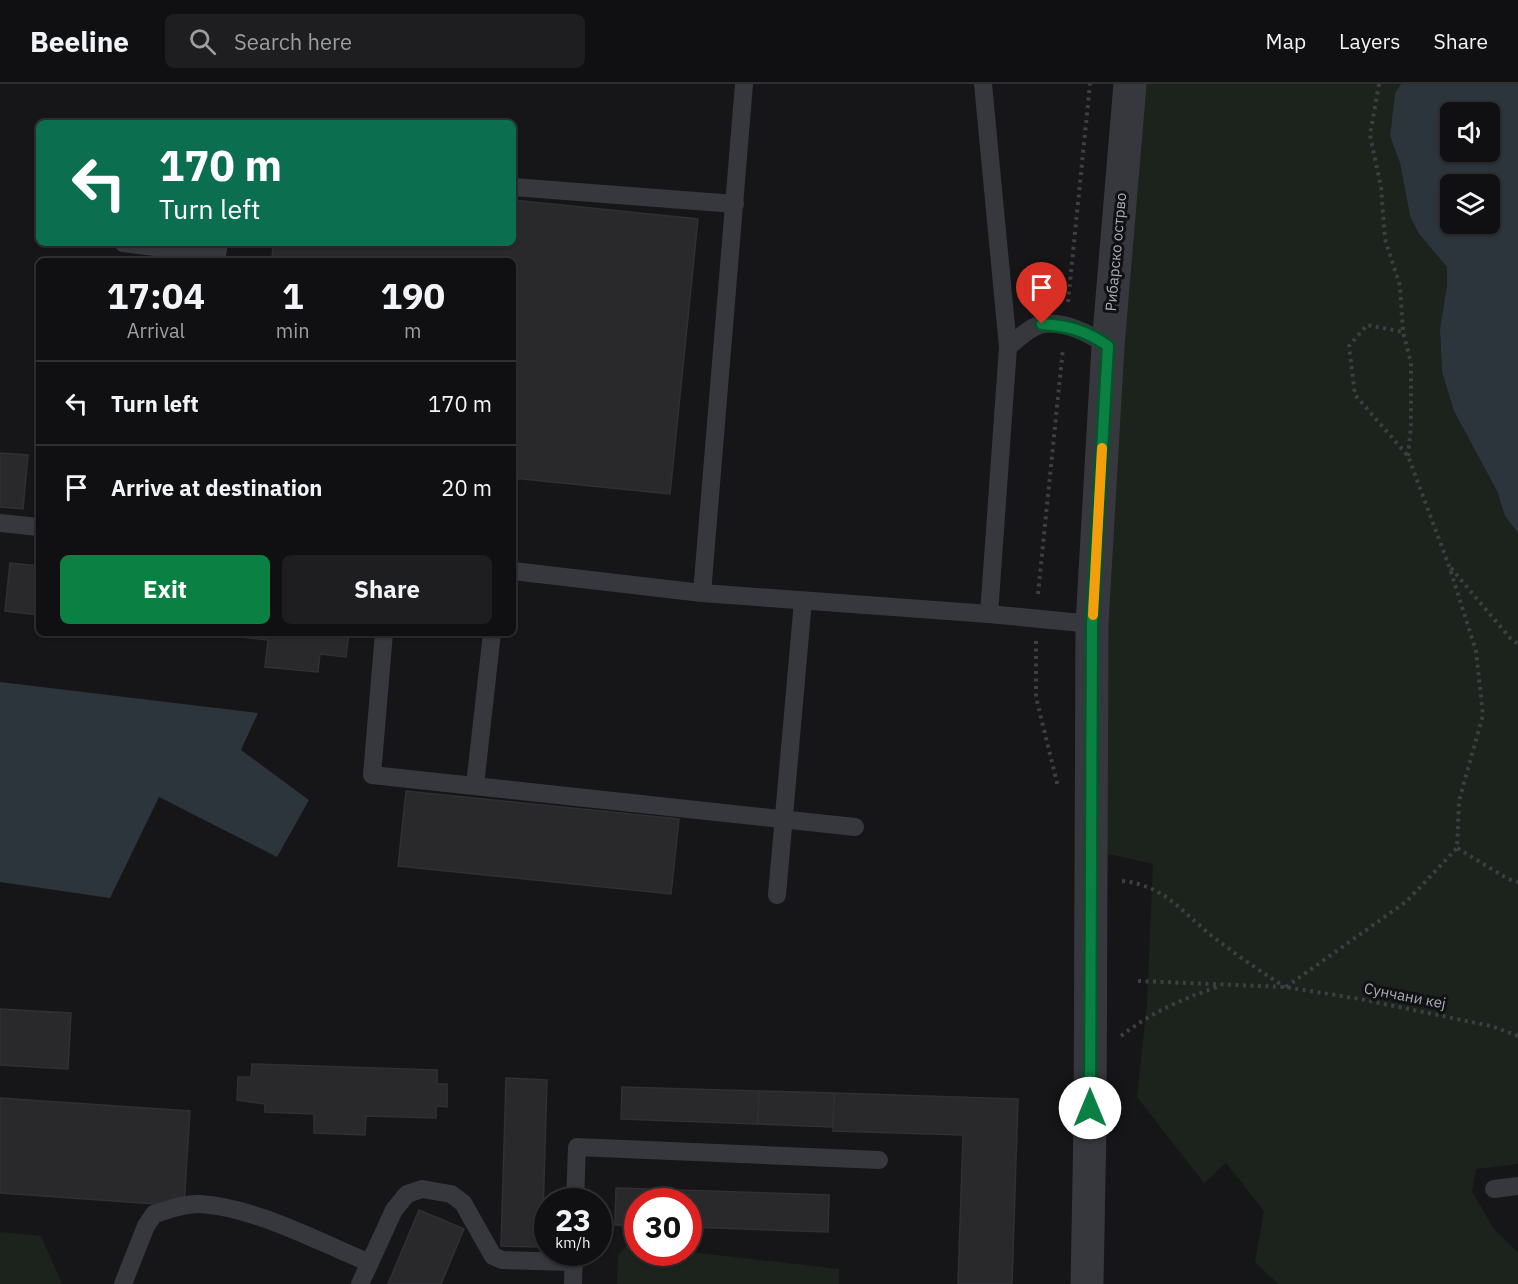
<!DOCTYPE html>
<html lang="en">
<head>
<meta charset="utf-8">
<style>
  body { margin:0; font-family:"IBM Plex Sans",sans-serif; background:#1e1e20; color:#f1f3f6; height:100vh; display:flex; flex-direction:column; font-size:22px; white-space:nowrap }
  * { box-sizing:border-box; margin:0 }
  p { font-size:20px; color:#9c9d9f }
  .icon { flex:none; width:33px; height:33px; fill:none; stroke:currentColor; stroke-width:2; stroke-linecap:round; stroke-linejoin:round }
  .map { position:relative; flex:1; overflow:hidden }
  .drawer { position:absolute; left:36px; top:174px; width:480px; height:378px; display:flex; flex-direction:column; background:#101012; border-radius:9px; box-shadow:0 2px 4px #0004,0 0 0 2px #303032 }
  .drawer>* { flex:none }
  .top-card { position:absolute; left:36px; top:36px; width:480px; height:126px; border-radius:9px; box-shadow:0 2px 4px #0004,0 0 0 2px #303032; background:#0b6e4f; color:#fff; overflow:hidden }
  .tools { position:absolute; left:1440px; top:18px; display:grid; gap:12px }
  .tools a { display:grid; place-items:center; width:60px; height:60px; border-radius:9px; background:#101012; box-shadow:0 2px 4px #0004,0 0 0 2px #303032; font-size:30px }
  .speed { position:absolute; left:534px; top:1104px; display:flex; gap:12px; font-size:30px; font-weight:700; text-align:center }
  .speed>* { display:grid; place-content:center; width:78px; height:78px; border-radius:50%; background:#101012; box-shadow:0 2px 4px #0004,0 0 0 2px #303032; line-height:1 }
  .speed small { font-size:15px; font-weight:400 }
  .speed .limit { border:9px solid #d22; background:#fff; color:#111 }
  .pin { position:absolute; display:grid; place-items:center; width:51px; height:51px; color:#fff; margin:-62px -26px; border-radius:50% 50% 50% 0; rotate:-45deg; box-shadow:0 0 6px #0007 }
  .pin .icon { rotate:45deg }
  .me { position:absolute; width:66px; margin:-33px; rotate:0deg; stroke-linejoin:round; filter:drop-shadow(0 0 4px #0008) }
  .turn { display:flex; align-items:center; gap:21px; height:126px; padding:0 24px; font-size:27px }
  .turn .icon { width:78px; height:78px; stroke-width:2.5 }
  .turn b { display:block; font-size:42px; line-height:51px }
  .eta { display:flex; justify-content:space-evenly; align-items:center; height:102px; text-align:center }
  .eta b { font-size:36px; font-weight:700; line-height:42px }
  .cta { display:flex; gap:12px; margin-top:auto; padding:12px 24px }
  .cta a { flex:1; height:69px; border-radius:9px; background:#0b8043; color:#fff; font-size:24px; font-weight:700; line-height:69px; text-align:center }
  .cta a+a { background:#1e1e20; color:#f1f3f6 }
  ul { padding:0; list-style:none }
  li { display:flex; align-items:center; gap:18px; height:84px; padding:0 24px; border-top:2px solid #303032 }
  li div { flex:1 }
  li b { display:block; font-size:22px }
  li em { font-style:normal }
  header { display:flex; align-items:center; gap:36px; box-sizing:border-box; height:84px; padding:0 30px; background:#101012; border-bottom:2px solid #303032 }
  header strong { font-size:28px }
  nav { display:flex; gap:33px; margin-inline-start:auto; font-size:21px }
  .search { width:420px; height:54px; background:#1e1e20; display:flex; align-items:center; gap:15px; box-sizing:border-box; padding:0 21px; border-radius:9px; color:#9c9d9f; font-size:22px }
  .map>svg:first-child { display:block }
  .green { fill:#1c231d }
  .water { fill:#2c353c; fill-rule:evenodd }
  .building { fill:#29292c; stroke:#303034; stroke-width:1.5 }
  .lines { fill:none; stroke-linecap:round; stroke-linejoin:round }
  .path { stroke:#3d3f44; stroke-width:4; stroke-dasharray:3 4.5; stroke-linecap:butt }
  .lane { stroke:#37383d; stroke-width:18 }
  .street { stroke:#37383d; stroke-width:33 }
  .route-casing { stroke:#07532c; stroke-width:15 }
  .route { stroke:#0b8043; stroke-width:10 }
  .slow { stroke:#f59e0b; stroke-width:10 }
  .labels { text-anchor:middle; stroke-width:6; stroke-linejoin:round; paint-order:stroke }
  .street-label { font-size:15px; fill:#a8adb8; stroke:#111113 }
</style>
</head>
<body>
<header>
<strong>Beeline</strong>
<div class="search"><svg class="icon" aria-label="search" viewBox="0 0 24 24"><circle cx="10" cy="10" r="6"/><path d="M15 15l6 6"/></svg>Search here</div>
<nav><a>Map</a><a>Layers</a><a>Share</a></nav>
</header>
<div class="map">
<svg width="1518" height="1200" viewBox="0 0 1518 1200">
  <rect width="100%" height="100%" fill="#161618"/>
  <g class="green">
    <path d="M1144,0H1401L1395,9L1390,52L1400,79L1410,132L1419,150L1447,183V201L1440,245L1442,288L1454,327L1497,407L1505,432L1518,449V1080L1476,1085L1472,1108L1494,1145L1518,1169V1200H1278L1255,1178L1264,1127L1226,1079L1204,1099L1137,1013L1147,920L1153,780L1114,771L1092,770L1093,614Z"/>
    <path d="M2,1148L41,1152L62,1200H0V1149Z"/>
    <path d="M628,1160L637,1162L638,1168H689L839,1185V1200H617L618,1171Z"/>
  </g>
  <g class="water">
    <path d="M1401,0H1518V449L1505,432L1497,407L1454,327L1442,288L1440,245L1447,201V183L1419,150L1410,132L1400,79L1390,52L1395,9ZM1450,28H1490V68H1450ZM1450,100H1490V140H1450Z"/>
    <path d="M0,598L258,629L241,666L309,716L277,773L159,713L110,814L0,798Z"/>
  </g>
  <g class="building">
    <path d="M513,116L698,135L670,410L513,394V177H272L273,159H513Z"/>
    <path d="M0,369L28,371L23,425L0,423Z"/>
    <path d="M10,479L39,482V531L5,527Z"/>
    <path d="M203,549H349L346,573L320,570L318,588L265,583L268,556Z"/>
    <path d="M406,707L679,735L671,810L398,782Z"/>
    <path d="M0,925L71,929L68,985L0,981Z"/>
    <path d="M252,980L437,986V1000H447V1023L436,1022V1034L366,1032L365,1051L314,1049V1030L265,1028V1020L237,1016L238,993H251Z"/>
    <path d="M506,994L547,996L542,1163L501,1162Z"/>
    <path d="M622,1003L759,1007L758,1040L621,1035Z"/>
    <path d="M759,1007L834,1009L833,1043L758,1040Z"/>
    <path d="M834,1009L1018,1015L1012,1200H958L963,1051L833,1047Z"/>
    <path d="M0,1014L190,1027L184,1122L0,1109Z"/>
    <path d="M616,1104L829,1111L828,1148L688,1143V1118H638V1141H615Z"/>
    <path d="M419,1126L464,1145L441,1200H388Z"/>
  </g>
  <g class="lines">
    <g class="path">
      <path d="M1379,0L1370,51L1381,103L1385,155L1400,202L1403,248"/>
      <path d="M1068,218L1090,0"/>
      <path d="M1408,372L1411,342V279L1403,248L1367,241L1349,262L1355,311L1408,372L1449,482L1476,567L1483,631L1459,717L1457,764L1508,795L1518,798"/>
      <path d="M1451,484L1510,554L1518,560"/>
      <path d="M1038,510L1063,264"/>
      <path d="M1036,557V613L1058,703"/>
      <path d="M1122,797C1164,801 1182,828 1212,852C1235,870 1260,887 1285,903"/>
      <path d="M1138,897L1285,903L1360,915L1491,942L1518,952"/>
      <path d="M1286,903L1407,817L1457,764"/>
      <path d="M1121,952C1152,928 1180,916 1217,903"/>
    </g>
    <g class="lane">
      <path d="M983,0L1008,263L989,530"/>
      <path d="M513,103L735,120"/>
      <path d="M123,159L217,171L219,159"/>
      <path d="M1008,263C1017,256 1030,242 1043,240C1066,237 1090,250 1108,262"/>
      <path d="M0,439L39,443"/>
      <path d="M513,487L702,509L989,530L1092,540"/>
      <path d="M702,509L744,0"/>
      <path d="M384,549L372,691L855,743"/>
      <path d="M475,701L492,549"/>
      <path d="M777,811L803,517"/>
      <path d="M1494,1105L1518,1102"/>
      <path d="M575,1118L577,1063L879,1076"/>
      <path d="M123,1200L146,1142L154,1130C168,1126 185,1119 200,1120C254,1123 319,1158 370,1179"/>
      <path d="M360,1200L394,1126L407,1110L422,1105L451,1110L463,1119L493,1172L502,1176L573,1178"/>
      <path d="M573,1200L574,1168"/>
    </g>
    <path class="street" d="M1087,1200L1090,1042L1092,540L1108,262L1130,0"/>
  </g>
  <g class="lines">
    <g class="route-casing">
      <path id="route" d="M1042,240C1069,242 1085,246 1108,262L1092,540L1090,1024"/>
    </g>
    <use href="#route" class="route"/>
    <path class="slow" d="M1093,531L1102,364"/>
  </g>
  <g class="labels">
    <g class="street-label">
      <text transform="translate(1116 168) rotate(-85)" y="5">Рибарско острво</text>
      <text transform="translate(1405 912) rotate(11)" y="5">Сунчани кеј</text>
    </g>
  </g>
</svg>
<div class="tools">
<a><svg class="icon" aria-label="sound" viewBox="0 0 24 24"><path d="M4 9h4l5-4v14l-5-4H4zM17 9q2 3 0 6"/></svg></a>
<a><svg class="icon" aria-label="layers" viewBox="0 0 24 24"><path d="M12 4l9 5-9 5-9-5zM3 14l9 5 9-5"/></svg></a>
</div>
<div class="speed"><div>23<small>km/h</small></div><div class="limit">30</div></div>
<div class="pin" style="left:1042px;top:240px;background:#d93025"><svg class="icon" aria-label="arrive" viewBox="0 0 24 24"><path d="M6 21V4h12l-3 4 3 4H6"/></svg></div>
<svg class="me" style="left:1090px;top:1024px" viewBox="-20 -20 40 40"><circle r="19" fill="#fff"/><path d="M0-13L10 11 0 6-10 11z" fill="#0b8043"/></svg>
<div class="top-card">
<div class="turn"><svg class="icon" aria-label="left" viewBox="0 0 24 24"><path d="M17 20v-9H6M10 6l-5 5 5 5"/></svg><div><b>170 m</b>Turn left</div></div>
</div>
<section class="drawer">
<div class="eta">
<div><b>17:04</b><p>Arrival</p></div>
<div><b>1</b><p>min</p></div>
<div><b>190</b><p>m</p></div>
</div>
<ul>
<li><svg class="icon" aria-label="left" viewBox="0 0 24 24"><path d="M17 20v-9H6M10 6l-5 5 5 5"/></svg><div><b>Turn left</b></div><em>170 m</em></li>
<li><svg class="icon" aria-label="arrive" viewBox="0 0 24 24"><path d="M6 21V4h12l-3 4 3 4H6"/></svg><div><b>Arrive at destination</b></div><em>20 m</em></li>
</ul>
<div class="cta"><a>Exit</a><a>Share</a></div>
</section>
</div>
</body>
</html>
